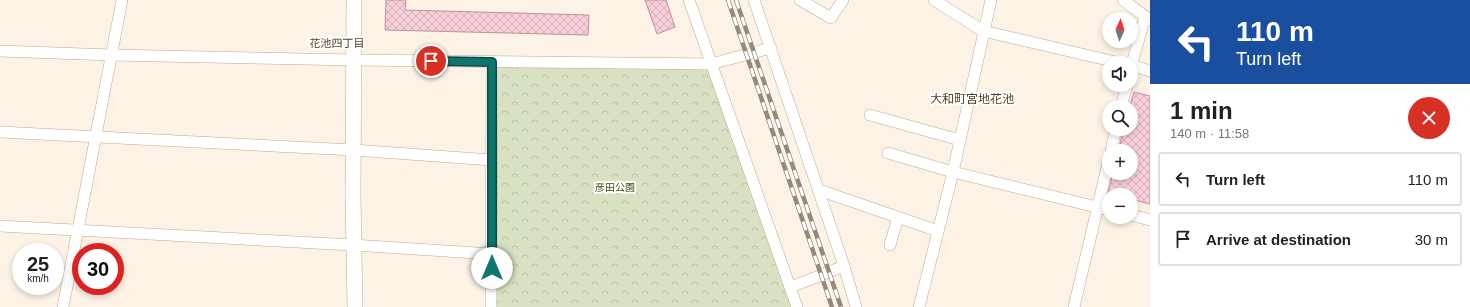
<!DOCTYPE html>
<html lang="en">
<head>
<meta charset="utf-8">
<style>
  body { margin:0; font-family:Arial,"Noto Sans JP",sans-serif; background:#f6f6f6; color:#222; height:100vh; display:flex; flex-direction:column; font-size:15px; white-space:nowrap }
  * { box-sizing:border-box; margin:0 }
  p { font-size:13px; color:#767676 }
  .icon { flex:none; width:22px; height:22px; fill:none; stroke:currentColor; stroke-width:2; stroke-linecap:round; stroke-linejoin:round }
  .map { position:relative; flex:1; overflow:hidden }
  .details { display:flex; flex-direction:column; background:#fff; width:320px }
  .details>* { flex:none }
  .guide { background:#1a4fa0; color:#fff; overflow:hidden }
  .needle { width:26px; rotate:3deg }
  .fabs { position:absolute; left:1102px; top:12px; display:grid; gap:8px }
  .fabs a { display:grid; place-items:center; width:36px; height:36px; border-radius:50%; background:#fff; box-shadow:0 2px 6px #0003; font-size:20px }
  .speed { position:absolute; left:12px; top:243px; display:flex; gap:8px; font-size:20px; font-weight:700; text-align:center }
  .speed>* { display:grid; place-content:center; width:52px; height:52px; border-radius:50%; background:#fff; box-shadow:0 2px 6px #0003; line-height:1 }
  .speed small { font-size:10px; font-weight:400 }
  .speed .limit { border:6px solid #d22; background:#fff; color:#111 }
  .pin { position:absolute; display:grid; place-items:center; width:34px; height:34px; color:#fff; margin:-17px; border:2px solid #fff; border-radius:50%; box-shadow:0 1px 4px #0007 }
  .me { position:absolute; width:44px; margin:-22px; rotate:0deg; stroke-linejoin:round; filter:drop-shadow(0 0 3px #0008) }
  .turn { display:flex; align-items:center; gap:14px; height:84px; padding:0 20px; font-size:18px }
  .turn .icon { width:52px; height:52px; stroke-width:2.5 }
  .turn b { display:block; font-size:28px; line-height:34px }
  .round { display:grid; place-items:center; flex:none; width:42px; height:42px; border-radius:21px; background:#f6f6f6 }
  .overview { display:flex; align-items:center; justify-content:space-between; height:68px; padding:0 20px }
  h1 { font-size:24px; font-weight:800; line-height:30px }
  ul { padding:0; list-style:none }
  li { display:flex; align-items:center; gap:12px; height:54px; margin:0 8px 6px; padding:0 12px; border:2px solid #e0e0e0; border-radius:4px }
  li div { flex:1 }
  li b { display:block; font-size:15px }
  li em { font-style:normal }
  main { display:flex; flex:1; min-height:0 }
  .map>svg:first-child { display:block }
  .park { fill:url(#park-crowns) }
  .building { fill:url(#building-cross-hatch); stroke:#b9929d }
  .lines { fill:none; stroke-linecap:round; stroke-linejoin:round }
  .street-casing { stroke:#c2a98c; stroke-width:12 }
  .secondary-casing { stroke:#c2a98c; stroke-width:16 }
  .street { stroke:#fff; stroke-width:11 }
  .secondary { stroke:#fff; stroke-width:15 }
  .rail-casing { stroke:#93897d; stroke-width:4.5 }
  .rail { stroke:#fff; stroke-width:3; stroke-dasharray:9; stroke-linecap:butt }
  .route-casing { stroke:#0a4d48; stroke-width:10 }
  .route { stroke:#0f766e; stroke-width:7 }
  .labels { text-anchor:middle; stroke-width:4; stroke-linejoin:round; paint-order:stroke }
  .park-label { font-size:10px; fill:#3a4806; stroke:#fff }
  .neighbourhood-label { font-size:11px; fill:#533e24; stroke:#fff }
  .quarter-label { font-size:12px; fill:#533e24; stroke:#fff }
</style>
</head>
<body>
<main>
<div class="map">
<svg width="1150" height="307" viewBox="0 0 1150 307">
  <defs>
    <pattern id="park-crowns" width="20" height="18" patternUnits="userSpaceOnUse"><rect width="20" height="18" fill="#d8e2c3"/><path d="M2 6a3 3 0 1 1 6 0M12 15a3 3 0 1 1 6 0" fill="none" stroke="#b9c1a6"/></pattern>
    <pattern id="building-cross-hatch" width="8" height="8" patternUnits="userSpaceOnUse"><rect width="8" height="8" fill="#f8ced9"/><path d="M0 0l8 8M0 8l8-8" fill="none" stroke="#d5b0b9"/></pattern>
  </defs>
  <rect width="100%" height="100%" fill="#fcf2e5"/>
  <path class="park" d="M494,63L710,70L793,307H495Z"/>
  <g class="building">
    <path d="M386,0H406L405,10L589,15L588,35L385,30Z"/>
    <path d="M645,0H666L675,27L657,34Z"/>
    <path d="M1134,92L1150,96V204L1131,199V195H1117L1108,193L1113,173H1131V151H1118L1124,129H1131V102Z"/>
  </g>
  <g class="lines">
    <g class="street-casing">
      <g id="street">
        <path d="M689,0L797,307"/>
        <path d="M754,0L844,266L856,307"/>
        <path d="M800,0L831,18L843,0"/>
        <path d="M934,0L983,31L1120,63"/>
        <path d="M1123,0L1150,20"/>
        <path d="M0,51L111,55L354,60L711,64L771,48"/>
        <path d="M1131,65L1150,71"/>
        <path d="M1131,67L1145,17"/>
        <path d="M1121,107L1127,85"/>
        <path d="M870,115L960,140"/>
        <path d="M0,132L353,150L492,160"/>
        <path d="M1111,151L1116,129"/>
        <path d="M888,153L953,172L1109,210"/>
        <path d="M819,190L938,231"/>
        <path d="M1131,215L1150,220"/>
        <path d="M0,226L353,245L492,254"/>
        <path d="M890,245L898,217"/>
        <path d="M791,287L844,266"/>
        <path d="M63,307L122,0"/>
        <path d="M491,307L492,62"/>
        <path d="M919,307L953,172L991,0"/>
        <path d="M1074,307L1109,159"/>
      </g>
    </g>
    <g class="secondary-casing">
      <path id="secondary" d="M354,0L353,196L355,307"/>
    </g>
    <use href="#street" class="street"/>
    <use href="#secondary" class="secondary"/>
    <g class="rail-casing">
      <g id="rail">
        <path d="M728,0L832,307"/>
        <path d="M736,0L841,307"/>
      </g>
    </g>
    <use href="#rail" class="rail"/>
  </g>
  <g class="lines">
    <g class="route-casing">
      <path id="route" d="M431,61L492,62V268"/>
    </g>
    <use href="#route" class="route"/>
  </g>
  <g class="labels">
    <g class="park-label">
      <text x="615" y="191">彦田公園</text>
    </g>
    <g class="neighbourhood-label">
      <text x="337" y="47">花池四丁目</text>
    </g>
    <g class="quarter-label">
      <text x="972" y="103">大和町宮地花池</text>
    </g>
  </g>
</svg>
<div class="fabs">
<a><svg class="needle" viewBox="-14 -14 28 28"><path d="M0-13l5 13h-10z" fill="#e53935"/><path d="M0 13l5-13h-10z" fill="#767676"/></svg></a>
<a><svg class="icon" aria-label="sound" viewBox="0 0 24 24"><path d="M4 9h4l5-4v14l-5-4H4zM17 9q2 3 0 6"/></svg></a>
<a><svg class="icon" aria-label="search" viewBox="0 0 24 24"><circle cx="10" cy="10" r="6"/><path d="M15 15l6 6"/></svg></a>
<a>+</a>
<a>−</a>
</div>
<div class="speed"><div>25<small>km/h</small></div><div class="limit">30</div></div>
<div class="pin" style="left:431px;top:61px;background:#d93025"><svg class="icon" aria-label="arrive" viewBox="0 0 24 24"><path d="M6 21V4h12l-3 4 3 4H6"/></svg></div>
<svg class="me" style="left:492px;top:268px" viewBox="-20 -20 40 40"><circle r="19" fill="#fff"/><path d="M0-13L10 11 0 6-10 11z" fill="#0f766e"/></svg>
</div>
<section class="details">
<div class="guide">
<div class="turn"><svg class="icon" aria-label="left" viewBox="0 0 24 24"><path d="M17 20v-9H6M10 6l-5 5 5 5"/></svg><div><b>110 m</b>Turn left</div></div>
</div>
<div class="overview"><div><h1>1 min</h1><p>140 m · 11:58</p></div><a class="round" style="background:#d93025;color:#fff"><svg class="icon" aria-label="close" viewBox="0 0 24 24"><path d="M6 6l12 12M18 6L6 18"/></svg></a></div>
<ul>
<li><svg class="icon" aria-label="left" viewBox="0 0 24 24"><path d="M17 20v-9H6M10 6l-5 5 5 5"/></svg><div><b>Turn left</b></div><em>110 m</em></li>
<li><svg class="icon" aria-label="arrive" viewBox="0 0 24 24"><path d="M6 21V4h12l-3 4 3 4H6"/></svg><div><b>Arrive at destination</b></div><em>30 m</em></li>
</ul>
</section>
</main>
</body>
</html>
